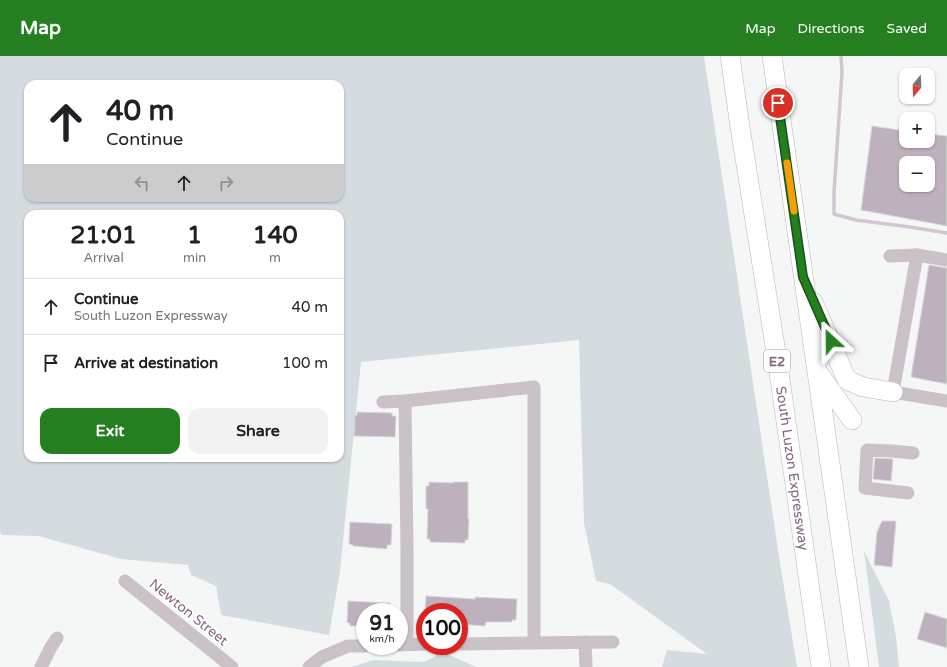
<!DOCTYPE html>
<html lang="en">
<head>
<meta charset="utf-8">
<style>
  body { margin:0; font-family:"Varela Round",sans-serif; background:#f2f2f2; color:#202124; height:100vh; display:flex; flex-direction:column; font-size:15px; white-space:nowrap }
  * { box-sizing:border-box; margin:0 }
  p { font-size:13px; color:#757577 }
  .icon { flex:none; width:22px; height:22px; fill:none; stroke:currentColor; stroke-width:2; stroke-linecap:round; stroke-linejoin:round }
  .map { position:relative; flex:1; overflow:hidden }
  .side { position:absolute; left:24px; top:154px; width:320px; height:252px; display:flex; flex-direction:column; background:#fff; border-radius:12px; box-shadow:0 1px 3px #0004 }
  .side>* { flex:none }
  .top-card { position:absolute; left:24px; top:24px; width:320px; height:122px; border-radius:12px; box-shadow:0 1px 3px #0004; background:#fff; color:#202124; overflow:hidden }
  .needle { width:26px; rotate:198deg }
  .controls { position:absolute; left:899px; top:12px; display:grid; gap:8px }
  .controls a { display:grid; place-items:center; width:36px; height:36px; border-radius:8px; background:#fff; box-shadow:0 1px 3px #0004; font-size:20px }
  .speed { position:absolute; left:356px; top:547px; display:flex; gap:8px; font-size:20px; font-weight:700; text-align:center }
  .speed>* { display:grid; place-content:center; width:52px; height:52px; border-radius:50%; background:#fff; box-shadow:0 1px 3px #0004; line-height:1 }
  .speed small { font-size:10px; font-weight:400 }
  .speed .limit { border:6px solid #d22; background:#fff; color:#111 }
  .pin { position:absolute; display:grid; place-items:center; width:34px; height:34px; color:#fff; margin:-17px; border:2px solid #fff; border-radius:50%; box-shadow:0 1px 4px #0007 }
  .me { position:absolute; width:44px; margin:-22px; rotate:336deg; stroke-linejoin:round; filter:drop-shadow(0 0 3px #0008) }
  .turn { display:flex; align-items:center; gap:14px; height:84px; padding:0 16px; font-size:18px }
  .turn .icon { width:52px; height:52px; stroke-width:2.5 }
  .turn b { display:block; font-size:28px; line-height:34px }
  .lanes { display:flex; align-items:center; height:38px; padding:0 16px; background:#0003; justify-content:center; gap:20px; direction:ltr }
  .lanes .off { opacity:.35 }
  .eta { display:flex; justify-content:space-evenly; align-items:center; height:68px; text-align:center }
  .eta b { font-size:24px; font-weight:800; line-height:28px }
  .cta { display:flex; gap:8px; margin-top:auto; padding:8px 16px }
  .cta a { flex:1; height:46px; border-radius:12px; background:#257e20; color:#fff; font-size:16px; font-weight:800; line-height:46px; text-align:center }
  .cta a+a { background:#f2f2f2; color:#202124 }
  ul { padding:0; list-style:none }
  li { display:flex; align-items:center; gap:12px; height:56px; padding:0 16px; border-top:1px solid #e0e0e0 }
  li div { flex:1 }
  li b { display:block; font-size:15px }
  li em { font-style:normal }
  header { display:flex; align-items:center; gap:24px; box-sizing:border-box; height:56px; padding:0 20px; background:#257e20; color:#fff }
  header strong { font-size:19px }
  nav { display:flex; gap:22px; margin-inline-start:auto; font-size:14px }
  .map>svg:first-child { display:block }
  .green { fill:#d4dcdf; fill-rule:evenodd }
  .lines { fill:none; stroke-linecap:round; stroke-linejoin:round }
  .stream { stroke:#d3c6d3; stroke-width:3.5 }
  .building { fill:#beb1be; stroke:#d6d9d8; fill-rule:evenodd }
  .highway-casing { stroke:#bcb4bb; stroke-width:20 }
  .minor { stroke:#cac1c9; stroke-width:13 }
  .highway { stroke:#fff; stroke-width:19 }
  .route-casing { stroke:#185215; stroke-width:10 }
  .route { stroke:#257e20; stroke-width:7 }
  .slow { stroke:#f59e0b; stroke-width:7 }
  .labels { text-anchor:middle; stroke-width:4; stroke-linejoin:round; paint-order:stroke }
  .shield { fill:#fff; stroke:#ab92a8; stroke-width:1 }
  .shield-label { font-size:13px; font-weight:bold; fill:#876482 }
  .street-label { font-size:14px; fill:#876482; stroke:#fff }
</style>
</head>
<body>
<header>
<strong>Map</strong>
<nav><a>Map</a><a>Directions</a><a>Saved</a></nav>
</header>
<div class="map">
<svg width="947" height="611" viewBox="0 0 947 611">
  <rect width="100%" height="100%" fill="#f4f7f6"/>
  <g class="green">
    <path d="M0,0H704L780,507L797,611H662L667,594L707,598L610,528L596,525L584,467L579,284L361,306L340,515L329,579L221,559L216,530L191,519L188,509L121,503L39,480L2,479L0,476ZM28,28H340V142H28ZM28,158H340V402H28Z"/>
    <path d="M864,495L889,545L896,581L899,611H879Z"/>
    <path d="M443,596L476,611H351L374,604L424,606Z"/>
  </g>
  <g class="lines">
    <path class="stream" d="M841,0L842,16L834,136V158L856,164L910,171L947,177"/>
  </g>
  <g class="building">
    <path d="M872,70L906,75V85H928V78L947,80V170L861,154ZM906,107H928V129H906Z"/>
    <path d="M929,209L947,212V328L911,321Z"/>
    <path d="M357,356L392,357V360H396L395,381L354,380L355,359H357Z"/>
    <path d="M875,402L893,403L891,425L873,423Z"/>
    <path d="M429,426L453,427V426H468V463H469L468,484H465V487L430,486V483H427L428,453H426V430H429Z"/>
    <path d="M882,465H896L892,511L874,509L877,476Z"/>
    <path d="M350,466L392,468L391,489H387V493L353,490V489L349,488Z"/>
    <path d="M426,540L475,543V541L517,543L516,564H512V566H486L485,570L459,568V556H425Z"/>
    <path d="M348,545L390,547L389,556H365V562H364L363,570H350V567H347Z"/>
    <path d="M925,556L947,563V592L917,583Z"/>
  </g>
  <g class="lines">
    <g class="highway-casing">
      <g id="highway">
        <path id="s1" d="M730,0L740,71L778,309L821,611"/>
        <path d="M772,0L859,611"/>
        <path d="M813,246L847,324L863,331L893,336"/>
        <path d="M819,318L852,364"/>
      </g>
    </g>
    <g class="minor">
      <path d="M917,199L893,336L947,345"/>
      <path d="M890,200L917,199L947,204"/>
      <path d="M405,345L407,494V588"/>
      <path d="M383,346L405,345L534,331V587"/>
      <path d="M908,437L865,432L867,394L892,395L913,397"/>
      <path d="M125,525L232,611"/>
      <path d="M585,586L586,611"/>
      <path d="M459,588L613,586"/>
      <path d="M399,589L425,588"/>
      <path d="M41,611L51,591L57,582"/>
      <path d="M309,611L322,601L348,590H365"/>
    </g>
    <use href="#highway" class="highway"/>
  </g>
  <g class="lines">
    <g class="route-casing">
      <path id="route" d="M778,47L803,221L831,285"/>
    </g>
    <use href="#route" class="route"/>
    <path class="slow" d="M787,107L794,155"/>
  </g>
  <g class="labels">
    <rect class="shield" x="764" y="294" width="26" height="22" rx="3"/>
    <g class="shield-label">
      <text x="777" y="310">E2</text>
    </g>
    <g class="street-label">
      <text dy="5" stroke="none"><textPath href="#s1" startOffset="417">South Luzon Expressway</textPath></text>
      <text transform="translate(189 556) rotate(39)" y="5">Newton Street</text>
    </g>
  </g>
</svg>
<div class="controls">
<a><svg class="needle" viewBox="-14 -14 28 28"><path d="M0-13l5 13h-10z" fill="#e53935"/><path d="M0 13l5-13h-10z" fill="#757577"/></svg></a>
<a>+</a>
<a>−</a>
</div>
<div class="speed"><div>91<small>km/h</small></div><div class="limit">100</div></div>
<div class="pin" style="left:778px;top:47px;background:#d93025"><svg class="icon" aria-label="arrive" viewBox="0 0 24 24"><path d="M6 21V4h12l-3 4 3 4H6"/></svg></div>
<svg class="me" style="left:831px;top:285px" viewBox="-20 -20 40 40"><path d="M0-17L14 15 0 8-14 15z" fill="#257e20" stroke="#fff" stroke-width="4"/></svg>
<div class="top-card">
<div class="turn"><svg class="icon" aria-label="ahead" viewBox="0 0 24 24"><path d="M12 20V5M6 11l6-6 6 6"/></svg><div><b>40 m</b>Continue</div></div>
<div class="lanes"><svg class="icon off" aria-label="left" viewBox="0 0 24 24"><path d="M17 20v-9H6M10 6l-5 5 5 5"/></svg><svg class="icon" aria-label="ahead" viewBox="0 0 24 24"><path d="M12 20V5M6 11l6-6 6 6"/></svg><svg class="icon off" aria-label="right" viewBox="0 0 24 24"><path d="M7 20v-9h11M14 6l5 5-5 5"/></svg></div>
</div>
<section class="side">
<div class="eta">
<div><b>21:01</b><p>Arrival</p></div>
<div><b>1</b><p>min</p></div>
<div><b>140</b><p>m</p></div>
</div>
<ul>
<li><svg class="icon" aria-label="ahead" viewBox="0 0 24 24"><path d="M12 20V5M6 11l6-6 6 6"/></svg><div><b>Continue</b><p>South Luzon Expressway</p></div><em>40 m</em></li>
<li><svg class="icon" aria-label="arrive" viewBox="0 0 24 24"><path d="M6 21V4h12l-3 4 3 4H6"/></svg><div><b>Arrive at destination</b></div><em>100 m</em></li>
</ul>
<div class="cta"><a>Exit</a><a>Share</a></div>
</section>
</div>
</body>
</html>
